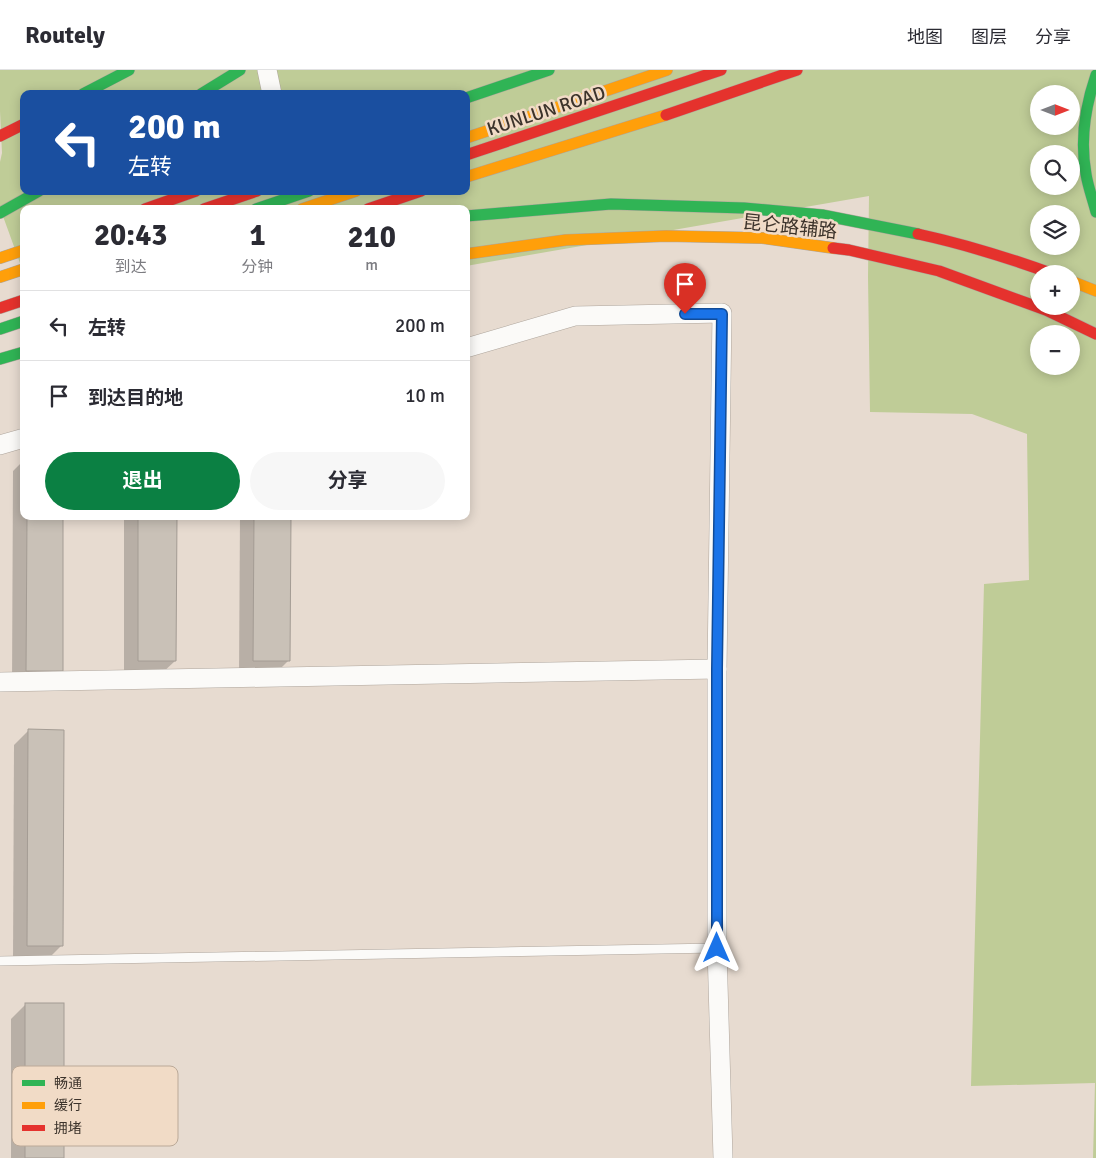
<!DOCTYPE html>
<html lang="zh">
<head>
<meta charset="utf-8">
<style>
  body { margin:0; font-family:Signika,"Noto Sans SC",sans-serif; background:#f7f7f7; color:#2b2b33; height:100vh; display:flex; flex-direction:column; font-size:19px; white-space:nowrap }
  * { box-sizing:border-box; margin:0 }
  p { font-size:16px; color:#7c7c81 }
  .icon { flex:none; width:28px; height:28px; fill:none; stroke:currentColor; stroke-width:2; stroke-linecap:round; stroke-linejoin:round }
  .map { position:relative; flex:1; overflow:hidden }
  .drawer { position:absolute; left:20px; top:135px; width:450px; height:315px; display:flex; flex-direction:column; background:#fff; border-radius:10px; box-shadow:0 2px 12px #0003 }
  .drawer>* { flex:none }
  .banner { position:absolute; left:20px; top:20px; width:450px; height:105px; border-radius:10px; box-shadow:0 2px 12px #0003; background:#1a4fa0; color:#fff; overflow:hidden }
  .needle { width:32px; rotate:90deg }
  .controls { position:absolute; left:1030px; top:15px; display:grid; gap:10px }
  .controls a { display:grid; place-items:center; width:50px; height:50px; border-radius:50%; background:#fff; box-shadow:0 2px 12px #0003; font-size:25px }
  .pin { position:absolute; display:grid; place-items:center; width:42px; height:42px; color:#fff; margin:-51px -21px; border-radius:50% 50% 50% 0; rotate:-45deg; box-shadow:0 0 5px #0007 }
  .pin .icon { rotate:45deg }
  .me { position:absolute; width:55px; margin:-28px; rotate:0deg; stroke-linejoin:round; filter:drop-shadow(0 0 4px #0008) }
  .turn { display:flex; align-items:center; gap:18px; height:105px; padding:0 25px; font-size:22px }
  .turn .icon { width:65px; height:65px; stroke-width:2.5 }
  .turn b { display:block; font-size:35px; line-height:42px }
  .eta { display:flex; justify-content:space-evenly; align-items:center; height:85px; text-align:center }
  .eta b { font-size:30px; font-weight:700; line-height:35px }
  .cta { display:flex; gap:10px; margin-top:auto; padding:10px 25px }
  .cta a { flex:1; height:58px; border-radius:30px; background:#0b8043; color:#fff; font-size:20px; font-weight:700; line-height:58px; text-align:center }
  .cta a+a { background:#f7f7f7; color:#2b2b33 }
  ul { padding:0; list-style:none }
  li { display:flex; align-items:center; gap:15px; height:70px; padding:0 25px; border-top:1px solid #e1e1e2 }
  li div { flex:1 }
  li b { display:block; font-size:19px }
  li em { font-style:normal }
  header { display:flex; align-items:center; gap:30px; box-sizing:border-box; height:70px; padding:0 25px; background:#fff; border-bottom:1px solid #e1e1e2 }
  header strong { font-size:24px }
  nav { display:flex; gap:28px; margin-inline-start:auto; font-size:18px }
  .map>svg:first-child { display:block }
  .green { fill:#bfcc97; fill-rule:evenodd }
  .shadow { fill:#0003 }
  .building { fill:#c9c1b7; stroke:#a49c94 }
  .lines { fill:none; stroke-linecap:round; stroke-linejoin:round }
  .lane-casing { stroke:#aea59c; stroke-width:10 }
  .street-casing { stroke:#aea59c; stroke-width:20 }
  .fast-casing { stroke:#aea59c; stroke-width:12 }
  .slow-casing { stroke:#aea59c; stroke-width:12 }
  .jam-casing { stroke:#aea59c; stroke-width:12 }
  .lane { stroke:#fbfaf8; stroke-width:9 }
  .street { stroke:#fbfaf8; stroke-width:19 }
  .fast { stroke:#30b455; stroke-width:11 }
  .slow { stroke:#ff9f0a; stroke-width:11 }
  .jam { stroke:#e5322d; stroke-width:11 }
  .route-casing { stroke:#114b97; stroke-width:12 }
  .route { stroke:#1a73e8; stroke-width:9 }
  .labels { text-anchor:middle; stroke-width:5; stroke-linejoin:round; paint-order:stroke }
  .street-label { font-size:19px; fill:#3c332b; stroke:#f1dbc6 }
  .key { fill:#f1dbc6; stroke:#bba998; stroke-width:1 }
  .key-label { font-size:14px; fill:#3c332b }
</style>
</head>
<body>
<header>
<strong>Routely</strong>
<nav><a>地图</a><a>图层</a><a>分享</a></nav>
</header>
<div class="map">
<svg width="1096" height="1088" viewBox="0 0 1096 1088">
  <rect width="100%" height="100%" fill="#e7dbd0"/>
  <path class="green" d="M0,0H1096V1088H1093L1095,1013L971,1016L984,514L1029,510L1027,364L972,344L870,342L868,207L869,126L466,196V139H24V204L0,138V92L2,83L0,41ZM24,24H466V121H24ZM1039,24H1071V56H1039ZM1039,84H1071V116H1039ZM1039,144H1071V176H1039ZM1039,204H1071V236H1039ZM1039,264H1071V296H1039Z"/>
  <g class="shadow">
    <path d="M24,390V446H62L61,600L47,615H12L13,401Z"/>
    <path d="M124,446H176L175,591L160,605H124Z"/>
    <path d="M240,446H290L289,590L274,605H239Z"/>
    <path d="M28,661L62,875L47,890H13L14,675Z"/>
    <path d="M26,934L63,1088H11V949Z"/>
  </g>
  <g class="building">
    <path d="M27,446H63V601H26Z"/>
    <path d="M138,446H177L176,591H138Z"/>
    <path d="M254,446H291L290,591H253Z"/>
    <path d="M28,659L64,660L63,876H27Z"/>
    <rect x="25" y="933" width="39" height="155"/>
  </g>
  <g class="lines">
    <g class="lane-casing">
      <path id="lane" d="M0,891L717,878"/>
    </g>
    <g class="street-casing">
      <g id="street">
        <path d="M267,0L272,24"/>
        <path d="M466,278L575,246L722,243L717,599V878L723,1088"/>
        <path d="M0,375L24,368"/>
        <path d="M0,612L717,599"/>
      </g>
    </g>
    <g class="fast-casing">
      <g id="fast">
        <path d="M1096,5C1085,37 1080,71 1086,104C1088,117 1093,130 1096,142"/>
        <path d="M83,24L129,0"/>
        <path d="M201,24L240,0"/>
        <path d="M466,28L549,0"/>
        <path d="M256,139L309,121"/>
        <path d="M0,143L39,121"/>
        <path d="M466,146L611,134L744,138L822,145L918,164"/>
        <path d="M0,259L24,251"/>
        <path d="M0,289L24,282"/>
      </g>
    </g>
    <g class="slow-casing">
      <g id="slow">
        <path d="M466,68L667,0"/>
        <path d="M466,107L666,45"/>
        <path d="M302,139L356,121"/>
        <path d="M466,184L566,170L666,166L762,168L833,178"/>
        <path d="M0,188L24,180"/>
        <path d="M0,207L24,199"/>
        <path d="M1071,211L1096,221"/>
      </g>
    </g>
    <g class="jam-casing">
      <g id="jam">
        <path d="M666,45L797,0"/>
        <path d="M0,66L24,54"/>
        <path d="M466,85L721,0"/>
        <path d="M145,139L196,121"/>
        <path d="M204,139L257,121"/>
        <path d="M368,139L421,121"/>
        <path d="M918,164C964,174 1009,188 1053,204"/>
        <path d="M833,178L849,180L939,201L1046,240L1096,264"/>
        <path d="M0,238L24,230"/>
      </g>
    </g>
    <use href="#lane" class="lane"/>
    <use href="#street" class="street"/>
    <use href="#fast" class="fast"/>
    <use href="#slow" class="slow"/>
    <use href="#jam" class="jam"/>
  </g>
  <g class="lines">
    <g class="route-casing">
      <path id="route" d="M685,244H722L717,599V878"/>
    </g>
    <use href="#route" class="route"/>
  </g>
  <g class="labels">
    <g class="street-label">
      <text transform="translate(546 40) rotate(-18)" y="7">KUNLUN ROAD</text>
      <text transform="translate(790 156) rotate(6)" y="7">昆仑路辅路</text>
    </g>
  </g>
  <rect x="12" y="996" width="166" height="80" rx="8" class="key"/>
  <rect x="22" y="1010" width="23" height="6" fill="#30b455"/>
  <rect x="22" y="1032" width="23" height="7" fill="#ff9f0a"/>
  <rect x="22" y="1055" width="23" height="6" fill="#e5322d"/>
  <g class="key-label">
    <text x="54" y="1018">畅通</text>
    <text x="54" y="1040">缓行</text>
    <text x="54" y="1063">拥堵</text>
  </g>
</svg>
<div class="controls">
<a><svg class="needle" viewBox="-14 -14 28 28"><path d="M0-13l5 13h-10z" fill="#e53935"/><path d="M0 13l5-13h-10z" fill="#7c7c81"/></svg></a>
<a><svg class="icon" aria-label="search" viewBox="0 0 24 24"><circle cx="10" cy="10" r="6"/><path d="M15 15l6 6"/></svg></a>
<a><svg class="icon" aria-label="layers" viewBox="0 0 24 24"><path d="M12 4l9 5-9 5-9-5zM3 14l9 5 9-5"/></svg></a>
<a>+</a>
<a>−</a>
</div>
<div class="pin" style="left:685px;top:244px;background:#d93025"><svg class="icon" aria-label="arrive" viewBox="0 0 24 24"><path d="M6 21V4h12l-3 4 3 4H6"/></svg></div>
<svg class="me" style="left:717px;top:878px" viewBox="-20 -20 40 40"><path d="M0-17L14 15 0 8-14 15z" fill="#1a73e8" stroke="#fff" stroke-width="4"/></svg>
<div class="banner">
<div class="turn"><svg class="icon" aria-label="left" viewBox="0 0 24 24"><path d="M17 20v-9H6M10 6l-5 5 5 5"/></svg><div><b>200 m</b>左转</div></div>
</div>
<section class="drawer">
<div class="eta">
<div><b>20:43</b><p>到达</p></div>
<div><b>1</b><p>分钟</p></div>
<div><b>210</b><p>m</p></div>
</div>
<ul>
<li><svg class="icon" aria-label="left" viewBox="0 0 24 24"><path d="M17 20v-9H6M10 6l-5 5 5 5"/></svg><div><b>左转</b></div><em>200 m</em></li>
<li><svg class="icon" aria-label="arrive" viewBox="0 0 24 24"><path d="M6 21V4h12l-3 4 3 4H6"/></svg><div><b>到达目的地</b></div><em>10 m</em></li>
</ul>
<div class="cta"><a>退出</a><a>分享</a></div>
</section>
</div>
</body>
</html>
